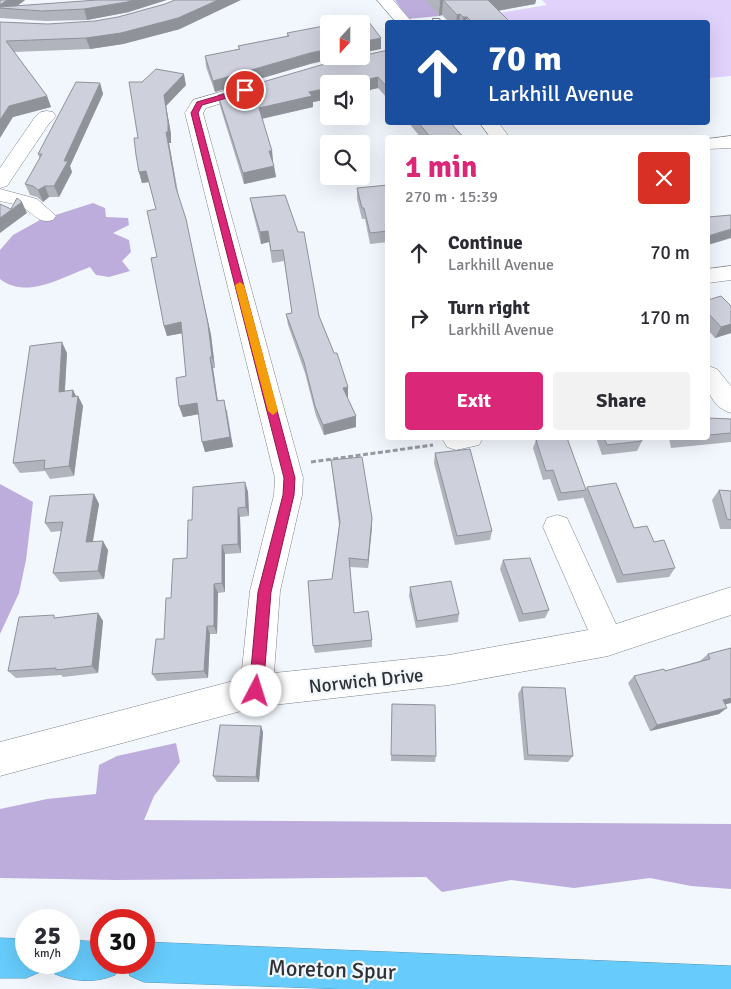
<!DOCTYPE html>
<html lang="en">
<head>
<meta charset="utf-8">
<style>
  body { margin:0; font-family:Signika,sans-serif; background:#f2f2f3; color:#2b2b33; height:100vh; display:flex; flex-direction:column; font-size:19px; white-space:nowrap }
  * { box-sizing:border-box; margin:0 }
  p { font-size:16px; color:#7c7c81 }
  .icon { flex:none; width:28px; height:28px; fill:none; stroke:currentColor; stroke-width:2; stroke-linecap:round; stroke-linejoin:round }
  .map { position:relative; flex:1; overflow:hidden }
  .side { position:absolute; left:385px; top:135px; width:325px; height:305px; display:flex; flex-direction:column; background:#fff; border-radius:5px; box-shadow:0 5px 20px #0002 }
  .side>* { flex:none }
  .banner { position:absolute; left:385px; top:20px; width:325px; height:105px; border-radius:5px; box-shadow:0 5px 20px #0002; background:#1a4fa0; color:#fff; overflow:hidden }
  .needle { width:32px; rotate:201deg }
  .fabs { position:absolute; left:320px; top:15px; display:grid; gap:10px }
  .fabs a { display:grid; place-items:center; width:50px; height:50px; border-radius:5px; background:#fff; box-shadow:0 5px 20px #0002; font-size:25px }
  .speed { position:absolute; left:15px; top:909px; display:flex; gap:10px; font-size:25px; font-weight:700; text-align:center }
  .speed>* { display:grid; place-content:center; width:65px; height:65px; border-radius:50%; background:#fff; box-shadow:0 5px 20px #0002; line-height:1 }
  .speed small { font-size:12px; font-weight:400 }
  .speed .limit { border:8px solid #d22; background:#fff; color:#111 }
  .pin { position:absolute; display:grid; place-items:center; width:42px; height:42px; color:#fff; margin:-21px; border:2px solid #fff; border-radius:50%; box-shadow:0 1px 5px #0007 }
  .me { position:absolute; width:55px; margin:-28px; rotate:5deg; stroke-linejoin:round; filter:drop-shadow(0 0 4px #0008) }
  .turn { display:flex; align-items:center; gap:18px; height:105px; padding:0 20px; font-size:22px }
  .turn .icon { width:65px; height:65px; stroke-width:2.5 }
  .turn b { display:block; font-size:35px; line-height:42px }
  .round { display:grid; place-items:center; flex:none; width:52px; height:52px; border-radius:5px; background:#f2f2f3 }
  .overview { display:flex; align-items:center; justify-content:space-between; height:85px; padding:0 20px }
  h1 { font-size:30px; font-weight:700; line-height:38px; color:#db2777 }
  .cta { display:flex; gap:10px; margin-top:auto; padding:10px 20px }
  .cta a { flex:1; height:58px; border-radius:5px; background:#db2777; color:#fff; font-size:20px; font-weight:700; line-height:58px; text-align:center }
  .cta a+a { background:#f2f2f3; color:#2b2b33 }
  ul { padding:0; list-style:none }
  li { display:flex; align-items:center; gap:15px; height:65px; padding:0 20px }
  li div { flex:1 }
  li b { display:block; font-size:19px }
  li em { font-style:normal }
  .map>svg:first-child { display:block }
  .green { fill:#e0d2fb }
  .forest { fill:#bdaddc }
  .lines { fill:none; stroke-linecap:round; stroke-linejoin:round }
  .service-casing { stroke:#7d848d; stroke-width:2 }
  .minor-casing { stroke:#7d848d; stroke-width:1 }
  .motorway-casing { stroke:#5396b6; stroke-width:1 }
  .path { stroke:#959a9e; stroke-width:3; stroke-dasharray:5 2.5; stroke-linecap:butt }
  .service { fill:#fff; fill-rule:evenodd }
  .minor { fill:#fff; fill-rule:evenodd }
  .motorway { fill:#67ccfc; fill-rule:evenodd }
  .wall { fill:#b1b3bd }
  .shaded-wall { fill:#90929a }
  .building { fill:#ced0dc; stroke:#90929a }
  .route { fill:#db2777; stroke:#8e194d }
  .slow { fill:#f59e0b }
  .labels { text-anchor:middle; stroke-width:4.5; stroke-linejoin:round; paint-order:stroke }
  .street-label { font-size:19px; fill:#2e3134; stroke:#f2f7fd }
  .near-street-label { font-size:22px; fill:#2e3134; stroke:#f2f7fd }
</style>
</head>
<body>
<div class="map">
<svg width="731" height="989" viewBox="0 0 731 989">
  <rect width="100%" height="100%" fill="#f2f7fd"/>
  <path class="green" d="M542,0H731V76L708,78V22H493L481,16L547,5Z"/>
  <g class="forest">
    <path d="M395,0H426L439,16L408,19Z"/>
    <path d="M93,203L105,208L106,217L128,218L129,225L113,233L129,240L131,252L122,261L130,271L109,277L96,275L90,267C62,277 27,300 0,279V250L13,235L40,220Z"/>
    <path d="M0,484L33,502L26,560L19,593L0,634Z"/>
    <path d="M176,743L180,762L154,796L144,820L731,824V889L691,886L650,878L574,888L511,880L442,892L426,877L117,880L0,878V809L47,799L96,794L99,765L117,756Z"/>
  </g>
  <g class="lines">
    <g class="service-casing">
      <path id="service" d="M433,19H439L441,22H433Z"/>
    </g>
    <g class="minor-casing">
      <g id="minor">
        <path d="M377,0H393L412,22H396Z"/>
        <path d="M255,82L261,83L264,87L261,91L206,108L203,113L303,478L302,495L280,591L274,673L449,655L588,630L543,527L547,518L557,515L567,518L616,624L731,587V615L608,656L449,685L256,707L0,776V742L241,679L250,591L274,495L275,478L185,113L193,100Z"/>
        <path d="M47,111L53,112L56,116L48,125L7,186L0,188V168L35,117L41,112Z"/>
        <path d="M479,122H498L510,138H491Z"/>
        <path d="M731,136V148L708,149V139Z"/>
        <path d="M0,189L37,199L56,216L53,220C39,224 35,215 24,208C18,204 8,203 0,201Z"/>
        <path d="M731,266V280L708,283V269Z"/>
        <path d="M708,366L717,369L731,386V413C709,406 705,386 708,366Z"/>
        <path d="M444,438H483L479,445L456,450L447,447L443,440Z"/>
      </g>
    </g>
    <g class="motorway-casing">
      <g id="motorway">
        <path d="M0,938L26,939V962H44L40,972L26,978H0Z"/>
        <path d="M69,940L101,942V962H120L115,975C95,983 75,982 55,974L50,962H69Z"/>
        <path d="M144,942L731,966V989H345L144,982L130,976L125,962H144Z"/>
      </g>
    </g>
    <path class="path" d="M311,462L433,445"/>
    <use href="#service" class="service"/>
    <use href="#minor" class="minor"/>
    <use href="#motorway" class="motorway"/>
  </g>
  <g class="wall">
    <path d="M0,0H25L17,6L97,0L129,12L87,20L45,21L0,18Z"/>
    <path d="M425,0H536L535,4L498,11L510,22H449L442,15L439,16Z"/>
    <path d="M0,22L48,24L180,29L123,44L90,49L14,52L47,96L51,107L13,117Z"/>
    <path d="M287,33L310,64L215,92L206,67L205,56L239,49L238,46L287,36Z"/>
    <path d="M388,50V99L378,88L313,102V107L262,119L272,151L273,162L276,177L244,184L220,106L218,95Z"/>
    <path d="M142,82L186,85L166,106L171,134V143H169L178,193L211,335L215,368H213L218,401L227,410L233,447L205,452L199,414L183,417L186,376L182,333L167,336L164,326L157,257L156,209L149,182L142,183L139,172L138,138Z"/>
    <path d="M100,83L103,94L70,166L72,172L59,197H49L43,202L37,197L30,195L25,184L40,159L38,154Z"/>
    <path d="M408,122H450L464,138H421Z"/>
    <path d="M388,185V242L370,244L365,219H362L357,199V188Z"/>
    <path d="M285,195L319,316L348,387V397L347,398L356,416V427L324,435L316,416L305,373L288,325L286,314L292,313L284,261L272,263L269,242L261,244L252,209L250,198Z"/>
    <path d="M708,300L731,306V333L715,338L708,330Z"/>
    <path d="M67,353L65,391L73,390L76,396H78L83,406L74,476L50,479L45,471L20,473L13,463Z"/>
    <path d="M708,418L731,419V442L671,448L669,438H708Z"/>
    <path d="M596,438H641L642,441L637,451L602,455Z"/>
    <path d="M536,440L586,489L587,487L634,528L654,542L675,568L669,577L617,583L583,497L582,498L558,501L550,479L543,480L533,448Z"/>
    <path d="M435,453L492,531L490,540L455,545L434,463Z"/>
    <path d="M331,460L372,518L368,568L350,567L354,613L372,640V647L315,653L313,646L332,579L339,525Z"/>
    <path d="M245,482L248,492L249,516L240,517L241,553L225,554V592L218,593L217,634H210L208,678L157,681L152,674L164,639L171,598L187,558L192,520Z"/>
    <path d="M719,490L731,491V529H720L712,500Z"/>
    <path d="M94,494L99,504L93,542L108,550L104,579L60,582L53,573L61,531L51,532L45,523Z"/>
    <path d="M503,560L549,610L545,618L519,622L500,569Z"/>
    <path d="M410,587L459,614L458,622L416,628L409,596Z"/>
    <path d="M98,613L103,621L98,673L63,677L61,675L16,678L8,671L56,618Z"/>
    <path d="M731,648L725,704L719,714L650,731L628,683L634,676L665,671L700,661L708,654Z"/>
    <path d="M522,687L573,756L568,762L524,760L518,694Z"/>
    <path d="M392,704L436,756L435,762L391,761Z"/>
    <path d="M263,732L259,782H217L213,776Z"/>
  </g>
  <g class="shaded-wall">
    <path d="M7,0H25L13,9L0,8V5Z"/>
    <path d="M133,0H167L129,12L87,20L84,9Z"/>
    <path d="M218,0H241L180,29L123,44L90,49L86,38Z"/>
    <path d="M443,0L442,15L439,16L440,1Z"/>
    <path d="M486,0H536L535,4L484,13Z"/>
    <path d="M460,14L459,22H456L457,15Z"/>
    <path d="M463,17H467L466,22H463Z"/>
    <path d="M381,38V49L361,53V42Z"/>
    <path d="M329,49V56H346L310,64L215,92L213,81L310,53Z"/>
    <path d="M184,74L186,85L166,106L171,134V143H169L179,199L166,132L164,95Z"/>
    <path d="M378,77V88L361,92V84H347Z"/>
    <path d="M100,83L103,94L70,166L72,172L59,197L54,186L64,161Z"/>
    <path d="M329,88V99L313,102V107L260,119L259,108L309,92Z"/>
    <path d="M47,96L51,107L13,117L0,138V120L9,106Z"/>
    <path d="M269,151H272L273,162H270Z"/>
    <path d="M274,166L276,177L244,184L243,173Z"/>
    <path d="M146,171L149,182L142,183L139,172Z"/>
    <path d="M45,186L49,197L43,202L38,190Z"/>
    <path d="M22,202L27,213L0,233V218Z"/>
    <path d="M731,229V238L708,245V236Z"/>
    <path d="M188,230L211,335L215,368L212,357Z"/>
    <path d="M268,231L269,242L261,244L260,232Z"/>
    <path d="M181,322L184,333L167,336L164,326Z"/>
    <path d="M731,324V333L715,338L721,327Z"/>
    <path d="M62,342L67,353L64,402L59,392Z"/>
    <path d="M210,357L213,368L219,411L217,401Z"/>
    <path d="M348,387V397L343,398V388Z"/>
    <path d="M73,390L78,401V396L83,406L74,476L69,466Z"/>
    <path d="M224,400L233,447L205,452L202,442Z"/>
    <path d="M197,403L200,414L183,417L179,406Z"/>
    <path d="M356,416V427L324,435L323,425Z"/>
    <path d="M245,482L248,492L249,516L246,507Z"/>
    <path d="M94,494L99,504L91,551L86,542Z"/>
    <path d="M238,508L240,517L241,553L238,544Z"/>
    <path d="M372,518V528L368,568V560Z"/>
    <path d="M103,541L108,550L104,579L98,571Z"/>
    <path d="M222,545L225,554V592L222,583Z"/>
    <path d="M214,584L218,593L217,634L214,626Z"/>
    <path d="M98,613L103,621L98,673L92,666Z"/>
    <path d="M207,626L210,634L208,678L204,671Z"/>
    <path d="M731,698V703L715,707L723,700Z"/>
    <path d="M727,708L719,714L650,731L657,725Z"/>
    <path d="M261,726L263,732L259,782L256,777Z"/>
  </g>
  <g class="building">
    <path d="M0,0H7L0,5Z"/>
    <path d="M97,0H133L127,2L84,9L42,11L0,8V7Z"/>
    <path d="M175,0H218L178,18L121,33L86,38L6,41L47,96L9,106L0,120V22L48,24L95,21L118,17L165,4Z"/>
    <path d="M440,0H488L510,22H472L467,17H463L460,14L457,15L443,0L440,1Z"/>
    <path d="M364,19L369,22L381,38L361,42V24H337Z"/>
    <path d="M329,25V49L310,53L213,81L205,56L240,49L238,46L289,36L287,33Z"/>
    <path d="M388,50V88L378,77L347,84H329V88L309,92L312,96L259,108L272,151H269L274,166L243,173L218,95L321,65Z"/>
    <path d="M156,69L184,74L164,95L168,122V132H166L176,188L186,219L208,324L212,357H210L217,401L224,400L230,437L202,442L197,403L179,406L176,378L186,376L181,322L164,326L151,258L157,257L147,211L156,209L146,171L139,172L136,155L134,138H138L129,82H142Z"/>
    <path d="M76,82L100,83L64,161H68L54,186H45L38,190L33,186L25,184L42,154H38Z"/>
    <path d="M418,122H450L464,138H431Z"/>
    <path d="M388,185V231L370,233L364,208H362L357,188Z"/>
    <path d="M285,195L298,232H304L319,316L334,353H337L348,387L343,388L356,416L323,425L315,406L304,362L286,314L292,313L283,250L271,251L268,231L260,232L250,198Z"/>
    <path d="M17,198L22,202L0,218V204L11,209Z"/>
    <path d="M731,215V229L708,236V217Z"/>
    <path d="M721,296L731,306V324L721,327L708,313V300Z"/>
    <path d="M62,342L59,392L73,390L72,397L78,396L69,466L44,469L45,460L13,463L30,346Z"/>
    <path d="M708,418L731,419V433L708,435Z"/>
    <path d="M554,438H567L586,490L561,493L553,470L546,471L536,440Z"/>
    <path d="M604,438H641L642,441L607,445Z"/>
    <path d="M470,449L492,531L457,536L435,453Z"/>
    <path d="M362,457L372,518L368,560L349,558L354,613L368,611L372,640L313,646L308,581L332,579L340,522L331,460Z"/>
    <path d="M245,482L246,507L238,508V544L222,545V583L214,584V626H207L204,671L152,674L156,639H164L166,598H171L173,559L187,558L188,520H192L193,487Z"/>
    <path d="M616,483L634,528L647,526L654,542L664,540L675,568L623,575L587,487Z"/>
    <path d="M719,490L731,491V520L727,519Z"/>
    <path d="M94,494L86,542L103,541L98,571L53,573L63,522L45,523L50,496Z"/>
    <path d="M530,558L549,610L523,614L503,560Z"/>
    <path d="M451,581L459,614L417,621L410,587Z"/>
    <path d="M98,613L92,666L56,670V668L8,671L19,617L54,615V618Z"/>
    <path d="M731,648V698L723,700L727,708L657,725L634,676L664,669L665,671L710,659L708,654Z"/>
    <path d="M522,687L565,688L573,756L528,755Z"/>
    <path d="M392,704L435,705L436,756L391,755Z"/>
    <path d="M220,725L261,726L256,777L213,776Z"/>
  </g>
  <path class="route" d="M245,88L249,90L248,92L202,105L198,113L295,478L294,495L271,592L263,691L261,696L256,698L251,696L249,691L258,592L283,495L284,478L191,113L197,102Z"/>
  <path class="slow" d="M240,282L244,285L278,411L273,415L268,411L235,285Z"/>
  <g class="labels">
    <g class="street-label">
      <text transform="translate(366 680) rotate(-6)" y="7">Norwich Drive</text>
    </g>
    <g class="near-street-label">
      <text transform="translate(332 969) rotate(2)" y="8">Moreton Spur</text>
    </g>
  </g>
</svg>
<div class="fabs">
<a><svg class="needle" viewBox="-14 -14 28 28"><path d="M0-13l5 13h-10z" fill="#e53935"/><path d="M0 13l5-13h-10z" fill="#7c7c81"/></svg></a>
<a><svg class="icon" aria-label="sound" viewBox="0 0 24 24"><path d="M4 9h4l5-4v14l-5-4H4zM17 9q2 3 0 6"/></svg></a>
<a><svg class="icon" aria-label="search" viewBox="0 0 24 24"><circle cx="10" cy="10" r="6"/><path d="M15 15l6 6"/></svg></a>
</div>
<div class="speed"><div>25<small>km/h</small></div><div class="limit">30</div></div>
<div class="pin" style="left:245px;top:90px;background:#d93025"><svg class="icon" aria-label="arrive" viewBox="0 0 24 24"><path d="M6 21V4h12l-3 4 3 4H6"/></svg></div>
<svg class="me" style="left:256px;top:691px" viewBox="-20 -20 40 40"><circle r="19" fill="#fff"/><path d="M0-13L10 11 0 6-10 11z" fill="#db2777"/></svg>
<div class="banner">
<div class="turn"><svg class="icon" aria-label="ahead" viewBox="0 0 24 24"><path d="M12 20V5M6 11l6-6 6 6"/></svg><div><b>70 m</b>Larkhill Avenue</div></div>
</div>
<section class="side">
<div class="overview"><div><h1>1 min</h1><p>270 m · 15:39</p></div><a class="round" style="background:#d93025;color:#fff"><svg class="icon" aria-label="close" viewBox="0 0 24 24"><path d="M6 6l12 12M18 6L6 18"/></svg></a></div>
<ul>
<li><svg class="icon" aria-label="ahead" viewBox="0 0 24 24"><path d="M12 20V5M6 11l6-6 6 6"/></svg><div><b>Continue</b><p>Larkhill Avenue</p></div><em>70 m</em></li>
<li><svg class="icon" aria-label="right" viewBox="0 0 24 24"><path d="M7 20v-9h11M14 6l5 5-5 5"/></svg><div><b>Turn right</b><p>Larkhill Avenue</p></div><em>170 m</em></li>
</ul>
<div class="cta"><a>Exit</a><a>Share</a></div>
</section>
</div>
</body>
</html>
